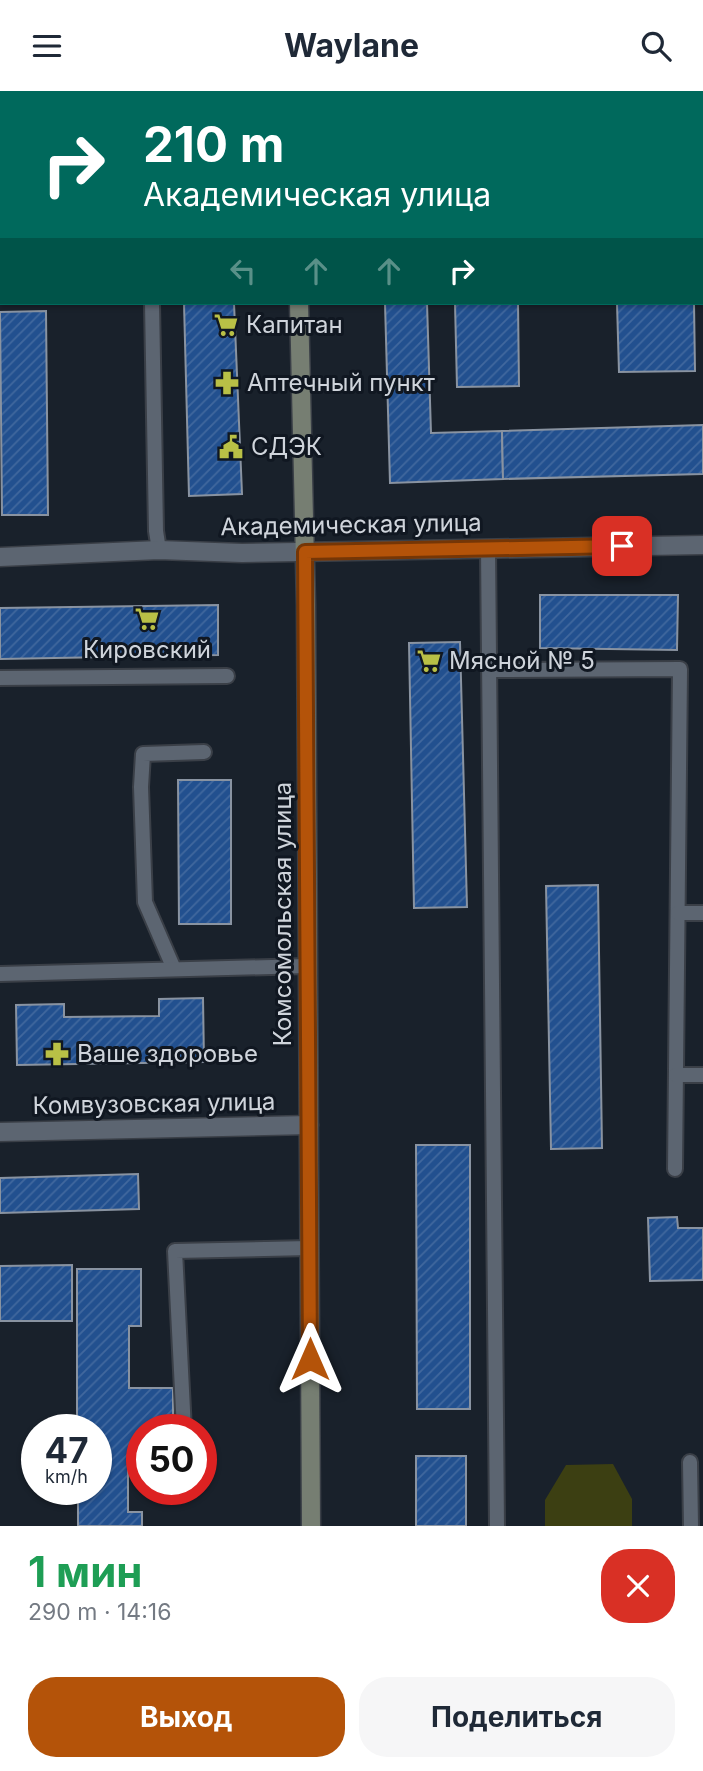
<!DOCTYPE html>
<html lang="ru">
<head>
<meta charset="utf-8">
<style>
  body { margin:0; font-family:Inter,sans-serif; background:#f6f6f7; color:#1f2937; height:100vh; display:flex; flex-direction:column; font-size:26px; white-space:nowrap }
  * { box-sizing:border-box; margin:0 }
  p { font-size:23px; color:#747a83 }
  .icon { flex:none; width:38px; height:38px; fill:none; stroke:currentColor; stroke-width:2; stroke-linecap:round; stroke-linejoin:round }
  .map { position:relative; height:1435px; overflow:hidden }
  .sheet { display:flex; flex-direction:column; background:#fff; flex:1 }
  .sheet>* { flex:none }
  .guide { position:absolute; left:0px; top:0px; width:704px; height:214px; box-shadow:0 2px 5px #0004; background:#00695c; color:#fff; overflow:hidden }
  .speed { position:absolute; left:21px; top:1323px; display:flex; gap:14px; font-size:35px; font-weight:700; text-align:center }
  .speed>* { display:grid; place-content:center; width:91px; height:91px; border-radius:50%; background:#fff; box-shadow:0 2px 5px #0004; line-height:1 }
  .speed small { font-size:18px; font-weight:400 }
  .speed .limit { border:10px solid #d22; background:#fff; color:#111 }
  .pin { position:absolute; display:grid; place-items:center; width:60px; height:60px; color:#fff; margin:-30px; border-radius:14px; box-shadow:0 4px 10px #0006 }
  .me { position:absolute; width:77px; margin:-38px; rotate:0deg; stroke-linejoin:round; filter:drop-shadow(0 0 5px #0008) }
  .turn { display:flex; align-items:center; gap:24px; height:147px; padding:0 28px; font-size:32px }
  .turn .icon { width:91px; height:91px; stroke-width:2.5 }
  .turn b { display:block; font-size:49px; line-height:60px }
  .lanes { display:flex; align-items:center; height:66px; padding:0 28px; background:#0003; justify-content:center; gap:35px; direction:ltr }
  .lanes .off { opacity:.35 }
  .round { display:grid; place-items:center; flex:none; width:74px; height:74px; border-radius:28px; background:#f6f6f7 }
  .headline { display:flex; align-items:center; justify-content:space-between; height:119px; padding:0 28px }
  h1 { font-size:42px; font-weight:700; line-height:52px; color:#1e9e55 }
  .action { display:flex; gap:14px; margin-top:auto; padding:14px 28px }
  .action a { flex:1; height:80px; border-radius:28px; background:#b45309; color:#fff; font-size:28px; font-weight:700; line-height:80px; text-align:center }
  .action a+a { background:#f6f6f7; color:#1f2937 }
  header { display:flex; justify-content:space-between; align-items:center; height:91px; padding:0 28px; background:#fff; font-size:32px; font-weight:700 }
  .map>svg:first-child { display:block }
  .grass { fill:#3c3f12 }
  .building { fill:url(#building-hatch); stroke:#8993a1; stroke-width:2 }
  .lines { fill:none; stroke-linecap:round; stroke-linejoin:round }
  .service-casing { stroke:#3a3f47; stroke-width:18 }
  .minor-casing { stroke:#3a3f47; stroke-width:21 }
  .secondary-casing { stroke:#3a3f47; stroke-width:21 }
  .service { stroke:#5c6571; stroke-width:14 }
  .minor { stroke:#5c6571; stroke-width:18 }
  .secondary { stroke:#767e72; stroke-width:18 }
  .route-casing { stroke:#753606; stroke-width:18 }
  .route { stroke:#b45309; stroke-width:12 }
  .labels { text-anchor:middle; stroke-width:6; stroke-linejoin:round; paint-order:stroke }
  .poi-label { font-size:24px; fill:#cfd4db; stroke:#101721; text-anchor:start }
  .street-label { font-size:24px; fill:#cfd4db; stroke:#101721 }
</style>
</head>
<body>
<header><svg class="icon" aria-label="menu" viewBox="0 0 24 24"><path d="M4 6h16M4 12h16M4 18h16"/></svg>Waylane<svg class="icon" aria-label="search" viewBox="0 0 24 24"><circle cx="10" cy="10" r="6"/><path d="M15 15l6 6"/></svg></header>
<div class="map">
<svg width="703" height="1435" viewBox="0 0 703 1435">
  <defs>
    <pattern id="building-hatch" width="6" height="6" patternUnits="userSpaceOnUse" patternTransform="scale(1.75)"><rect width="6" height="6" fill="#22508f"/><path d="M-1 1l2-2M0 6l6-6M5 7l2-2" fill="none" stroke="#41689e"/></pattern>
  </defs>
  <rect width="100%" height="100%" fill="#19212b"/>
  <path class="grass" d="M613,1373L632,1408V1435H545V1409L566,1374Z"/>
  <g class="building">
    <rect x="2" y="0" width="73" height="2"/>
    <rect x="516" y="0" width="96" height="2"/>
    <path d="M675,0H703V64L702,2Z"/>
    <path d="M184,212H234L242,403L189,405Z"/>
    <path d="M385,212H427L431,342L502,340L503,388L390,392Z"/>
    <path d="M455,212H518L519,295L457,296Z"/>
    <path d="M617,212H694L695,280L619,281Z"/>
    <path d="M46,220L48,424H2L0,221Z"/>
    <path d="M703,334V383L503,388L502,340Z"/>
    <path d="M540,504H678L677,559L540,557Z"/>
    <path d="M218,514V564L0,568V517Z"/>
    <path d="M460,551L467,816L414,817L409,552Z"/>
    <path d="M178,689H231V833H179Z"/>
    <path d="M598,794L602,1057L551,1058L546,795Z"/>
    <path d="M203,907L204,971L17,974L16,914L64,913V926L159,925V908Z"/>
    <path d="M416,1054H470V1318H417Z"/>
    <path d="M138,1083L139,1118L0,1122V1087Z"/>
    <path d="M677,1126L678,1137H703V1189L650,1190L648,1127Z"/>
    <path d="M72,1174V1230H0V1175Z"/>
    <path d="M77,1178H141V1235H129V1297H173V1339H142V1367H128V1421H142V1435H78V1398H96V1339H77Z"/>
    <rect x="416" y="1365" width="50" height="70"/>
  </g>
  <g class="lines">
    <g class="service-casing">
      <g id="service">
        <path d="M121,0L122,2"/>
        <path d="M152,212L156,440L159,459"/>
        <path d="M488,457L497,1435"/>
        <path d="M490,579L680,578L675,1078"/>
        <path d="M0,587L227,585"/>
        <path d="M678,822H703"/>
        <path d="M174,878L145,811L141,696L143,663L204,661"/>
        <path d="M0,883L307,875"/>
        <path d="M676,984H703"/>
        <path d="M184,1339L175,1160L309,1157"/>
        <path d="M690,1371L691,1435"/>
      </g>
    </g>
    <g class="minor-casing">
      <g id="minor">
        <path d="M0,466L159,459L242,462L703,454"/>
        <path d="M0,1041L309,1034"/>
      </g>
    </g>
    <g class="secondary-casing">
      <g id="secondary">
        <path d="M293,0V2"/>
        <path d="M299,212L306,514L311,1435"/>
      </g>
    </g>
    <use href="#service" class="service"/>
    <use href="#minor" class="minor"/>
    <use href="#secondary" class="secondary"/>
  </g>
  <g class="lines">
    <g class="route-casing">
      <path id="route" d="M310,1268L305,461L622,455"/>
    </g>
    <use href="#route" class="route"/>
  </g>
  <defs>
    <g id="supermarket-bare" transform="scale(1.89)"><path d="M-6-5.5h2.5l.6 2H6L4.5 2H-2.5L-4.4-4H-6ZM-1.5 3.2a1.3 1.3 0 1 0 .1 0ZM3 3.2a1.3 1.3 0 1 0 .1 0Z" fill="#b9c046" stroke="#101721" stroke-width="2.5" paint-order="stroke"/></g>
    <g id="pharmacy-bare" transform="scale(1.89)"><path d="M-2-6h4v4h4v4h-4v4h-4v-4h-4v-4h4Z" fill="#b9c046" stroke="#101721" stroke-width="2.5" paint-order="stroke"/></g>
    <g id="civic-bare" transform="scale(1.89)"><path d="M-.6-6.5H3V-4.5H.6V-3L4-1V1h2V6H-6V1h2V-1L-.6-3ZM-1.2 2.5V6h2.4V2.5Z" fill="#b9c046" stroke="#101721" stroke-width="2.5" paint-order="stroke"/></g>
  </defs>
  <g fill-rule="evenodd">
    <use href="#supermarket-bare" x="226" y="234"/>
    <use href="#pharmacy-bare" x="227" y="292"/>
    <use href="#civic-bare" x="231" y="356"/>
    <use href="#supermarket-bare" x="147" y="528"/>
    <use href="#supermarket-bare" x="429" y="570"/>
    <use href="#pharmacy-bare" x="57" y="963"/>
  </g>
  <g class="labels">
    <g class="poi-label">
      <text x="246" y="242">Капитан</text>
      <text x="247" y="300">Аптечный пункт</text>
      <text x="251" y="364">СДЭК</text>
      <text x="147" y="567" text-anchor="middle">Кировский</text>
      <text x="449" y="578">Мясной № 5</text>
      <text x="77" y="971">Ваше здоровье</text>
    </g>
    <g class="street-label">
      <text transform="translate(351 434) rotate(-1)" y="8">Академическая улица</text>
      <text transform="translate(283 823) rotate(-90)" y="8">Комсомольская улица</text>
      <text transform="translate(154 1013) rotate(-1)" y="8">Комвузовская улица</text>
    </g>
  </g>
</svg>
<div class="speed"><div>47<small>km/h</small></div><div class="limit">50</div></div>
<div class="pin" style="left:622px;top:455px;background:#d93025"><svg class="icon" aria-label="arrive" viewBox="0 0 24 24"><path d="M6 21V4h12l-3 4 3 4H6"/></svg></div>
<svg class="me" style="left:310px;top:1268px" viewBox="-20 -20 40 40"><path d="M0-17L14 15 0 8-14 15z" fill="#b45309" stroke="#fff" stroke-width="4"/></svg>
<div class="guide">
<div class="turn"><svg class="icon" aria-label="right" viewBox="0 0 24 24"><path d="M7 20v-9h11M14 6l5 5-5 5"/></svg><div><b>210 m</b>Академическая улица</div></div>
<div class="lanes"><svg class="icon off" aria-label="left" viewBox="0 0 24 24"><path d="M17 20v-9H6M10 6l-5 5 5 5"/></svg><svg class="icon off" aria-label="ahead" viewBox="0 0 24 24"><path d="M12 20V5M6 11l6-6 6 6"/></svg><svg class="icon off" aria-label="ahead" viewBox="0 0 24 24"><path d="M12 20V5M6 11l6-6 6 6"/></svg><svg class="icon" aria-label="right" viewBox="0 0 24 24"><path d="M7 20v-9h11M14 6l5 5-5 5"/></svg></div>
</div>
</div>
<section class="sheet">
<div class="headline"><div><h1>1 мин</h1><p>290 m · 14:16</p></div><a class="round" style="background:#d93025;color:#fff"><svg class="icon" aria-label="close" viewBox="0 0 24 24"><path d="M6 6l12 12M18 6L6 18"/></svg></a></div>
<div class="action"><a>Выход</a><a>Поделиться</a></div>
</section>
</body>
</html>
